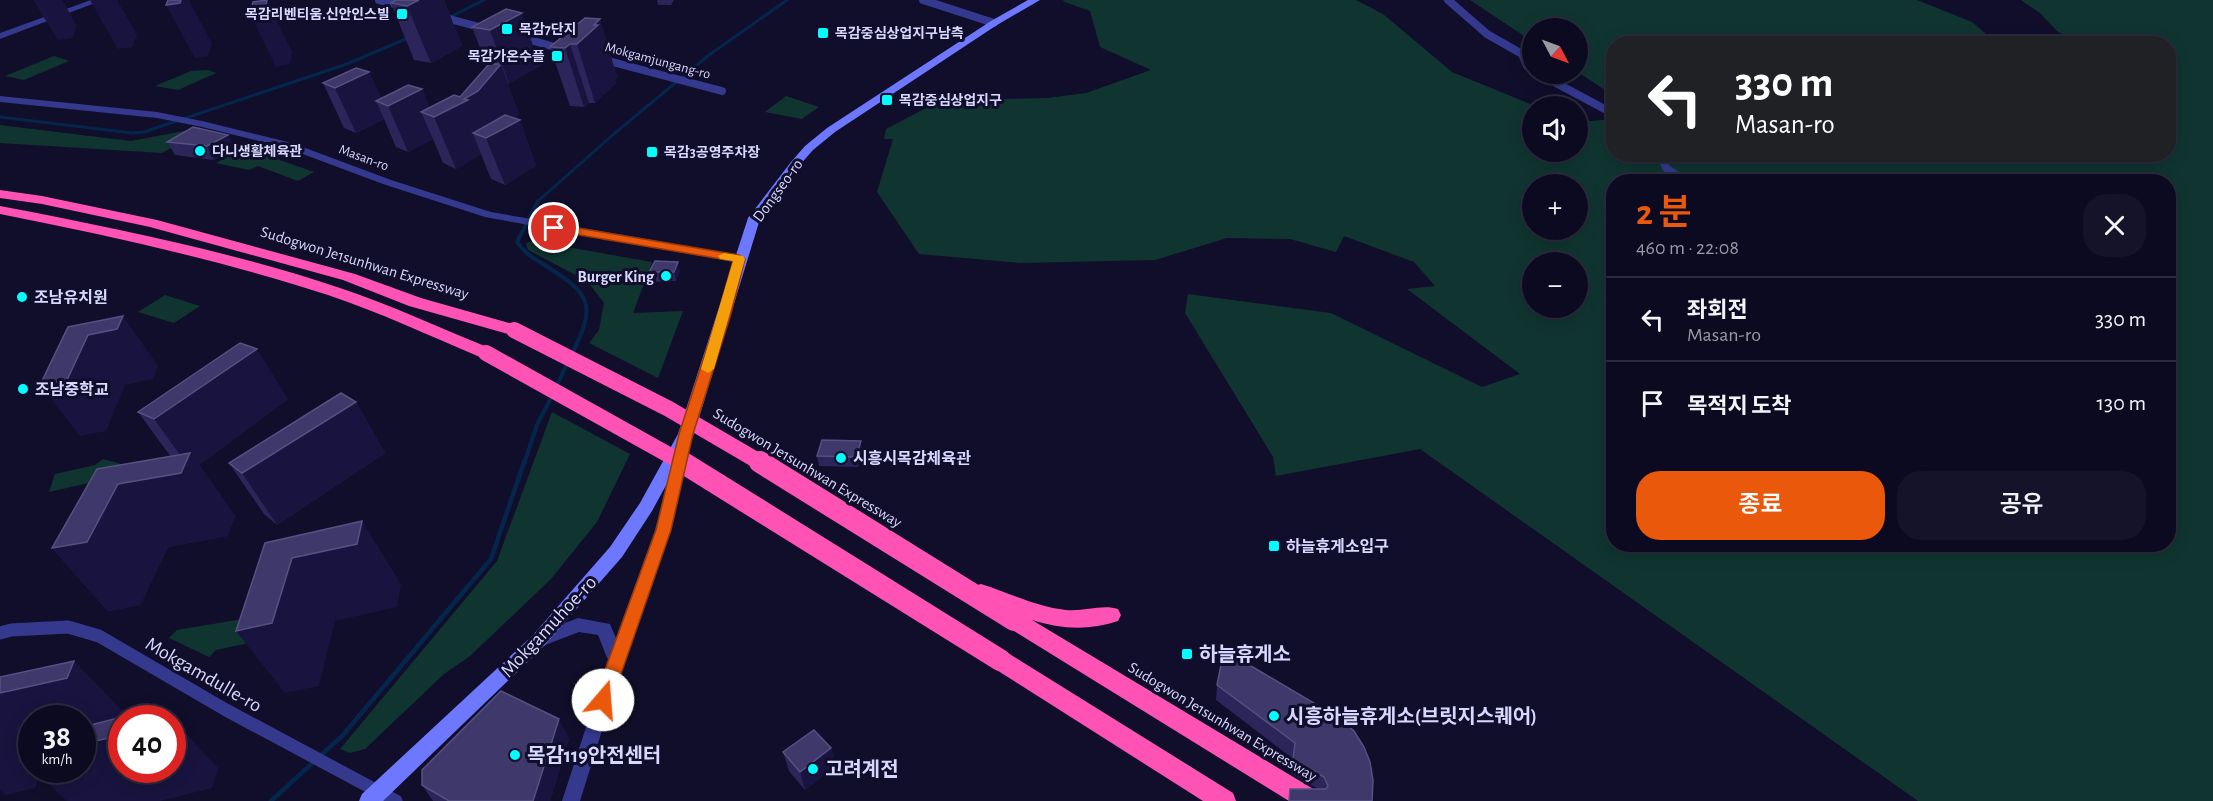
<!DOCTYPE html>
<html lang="ko">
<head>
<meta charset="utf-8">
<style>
  body { margin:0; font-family:"Alegreya Sans","Noto Sans KR",sans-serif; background:#151329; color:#f1f3f6; height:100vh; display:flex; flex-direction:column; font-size:22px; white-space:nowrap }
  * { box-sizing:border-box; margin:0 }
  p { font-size:20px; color:#9a9aa5 }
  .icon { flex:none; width:33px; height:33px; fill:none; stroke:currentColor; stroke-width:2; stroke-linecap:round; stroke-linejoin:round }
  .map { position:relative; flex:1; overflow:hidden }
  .details { position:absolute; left:1606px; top:174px; width:570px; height:378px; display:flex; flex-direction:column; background:#0c0a20; border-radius:24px; box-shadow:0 3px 15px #0003,0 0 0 2px #2c2b3e }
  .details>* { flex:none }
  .banner { position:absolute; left:1606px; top:36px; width:570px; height:126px; border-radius:24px; box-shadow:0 3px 15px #0003,0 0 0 2px #2c2b3e; background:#202124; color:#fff; overflow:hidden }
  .needle { width:39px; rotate:131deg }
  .fabs { position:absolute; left:1522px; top:18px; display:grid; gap:12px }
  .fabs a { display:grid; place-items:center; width:66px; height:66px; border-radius:50%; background:#0c0a20; box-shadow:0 3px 15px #0003,0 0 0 2px #2c2b3e; font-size:30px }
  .speed { position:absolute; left:18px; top:705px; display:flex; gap:12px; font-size:30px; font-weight:700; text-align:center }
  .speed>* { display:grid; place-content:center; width:78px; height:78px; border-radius:50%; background:#0c0a20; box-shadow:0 3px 15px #0003,0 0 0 2px #2c2b3e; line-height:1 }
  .speed small { font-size:15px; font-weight:400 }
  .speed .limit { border:9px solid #d22; background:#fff; color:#111 }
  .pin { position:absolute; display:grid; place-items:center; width:51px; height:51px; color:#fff; margin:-26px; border:3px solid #fff; border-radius:50%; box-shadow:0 2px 6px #0007 }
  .me { position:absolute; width:66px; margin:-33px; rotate:18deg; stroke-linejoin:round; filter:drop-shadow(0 0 4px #0008) }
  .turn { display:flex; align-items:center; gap:21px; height:126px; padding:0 30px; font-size:27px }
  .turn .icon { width:78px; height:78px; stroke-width:2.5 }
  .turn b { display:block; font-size:42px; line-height:51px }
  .round { display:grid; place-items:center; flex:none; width:63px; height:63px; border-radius:24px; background:#151329 }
  .headline { display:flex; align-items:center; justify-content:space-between; height:102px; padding:0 30px }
  h1 { font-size:36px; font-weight:600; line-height:45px; color:#ea580c }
  .action { display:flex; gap:12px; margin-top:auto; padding:12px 30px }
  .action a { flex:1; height:69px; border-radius:24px; background:#ea580c; color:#fff; font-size:24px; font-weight:600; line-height:69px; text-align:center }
  .action a+a { background:#151329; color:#f1f3f6 }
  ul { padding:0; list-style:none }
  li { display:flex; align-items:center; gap:18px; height:84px; padding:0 30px; border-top:2px solid #2c2b3e }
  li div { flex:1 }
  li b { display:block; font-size:22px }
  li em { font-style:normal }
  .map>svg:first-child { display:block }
  .green { fill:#103530; fill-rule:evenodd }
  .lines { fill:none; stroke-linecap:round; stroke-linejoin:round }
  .stream-far2 { stroke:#05264c; stroke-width:3 }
  .stream-far1 { stroke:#05264c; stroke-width:4 }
  .stream { stroke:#05264c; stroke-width:4.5 }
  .minor-far1 { stroke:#34398e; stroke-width:8 }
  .minor { stroke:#34398e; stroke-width:13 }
  .tertiary { fill:#34398e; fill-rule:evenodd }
  .secondary { fill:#6e78ff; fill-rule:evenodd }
  .motorway { fill:#ff52b5; fill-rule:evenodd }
  .motorway-bridge-far1 { stroke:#ff52b5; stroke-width:16 }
  .motorway-bridge { stroke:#ff52b5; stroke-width:22 }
  .wall { fill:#2b2559 }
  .shaded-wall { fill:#18143f }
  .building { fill:#3e386b; stroke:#565182; stroke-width:1.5 }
  .route { fill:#ea580c; stroke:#983908; stroke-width:1.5 }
  .slow { fill:#f59e0b }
  .poi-dot { fill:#03fdff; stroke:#100e2a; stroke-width:2 }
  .labels { text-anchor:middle; stroke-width:6; stroke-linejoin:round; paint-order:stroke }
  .far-poi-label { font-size:14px; font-weight:bold; fill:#d8d7ff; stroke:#100e2a; text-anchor:start }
  .far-street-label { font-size:14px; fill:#d8d7ff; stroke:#100e2a }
  .street-label { font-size:16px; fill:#d8d7ff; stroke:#100e2a }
  .poi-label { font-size:16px; font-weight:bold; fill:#d8d7ff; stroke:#100e2a; text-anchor:start }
  .near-street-label { font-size:20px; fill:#d8d7ff; stroke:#100e2a }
  .near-poi-label { font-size:20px; font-weight:bold; fill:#d8d7ff; stroke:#100e2a; text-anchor:start }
</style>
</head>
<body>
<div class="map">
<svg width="2213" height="801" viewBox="0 0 2213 801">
  <rect width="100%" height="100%" fill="#100e2a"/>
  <g class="green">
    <path d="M1065,0H1356L1383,14L1452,72L1535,106L1533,152H1578V122L1614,119V154H2169V44L2077,43L2057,31L2040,13L2021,0H2213V801H1918L1420,449L1276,476L1273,457L1185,313L1188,294L1331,313L1482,387L1520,374L1407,289L1435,286L1414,262L1344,236L1336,252L1290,239L1227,238L1155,260L1020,263L919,254L877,192L893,139H884L886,129L930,106L956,100L1048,98L1086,93L1151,70L1100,47L1090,11L1062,1ZM1614,182H2169V544H1614ZM1533,184H1578V230H1533ZM1533,262H1578V308H1533Z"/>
    <path d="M1470,0H1917L1972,22L1997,43L1614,44V96L1578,72V28H1533V42Z"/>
    <path d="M54,56L69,61L24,80L5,76Z"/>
    <path d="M208,70L216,73L178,90L155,86L191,71Z"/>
    <path d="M786,96L819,107L802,119L765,112Z"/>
    <path d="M0,125L131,141L184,131L196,134L162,153L0,143Z"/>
    <path d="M242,149L272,158L267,161L274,158L314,172L298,181L258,166L249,170L216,163Z"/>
    <path d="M533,241L652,262L633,313L683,311L658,378L589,343L599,330L604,303L587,281L528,250L526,243Z"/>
    <path d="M165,295L200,306L174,323L138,312Z"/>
    <path d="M552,412L630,454L597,522L551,579L470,656L444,674L365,749L350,753L340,749L497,561Z"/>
    <path d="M103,459L131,467L129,474L49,492L55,474L95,465Z"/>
    <path d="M267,615L254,642L216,650L209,657L169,638L177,630Z"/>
  </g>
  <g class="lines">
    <g class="stream-far2">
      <path d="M450,17L484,0"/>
      <path d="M0,117L132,133L144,132L347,64L408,38"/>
      <path d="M537,202L615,133L709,55L787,0"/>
    </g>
    <g class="stream-far1">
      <path d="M538,201L517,242C524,253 535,259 546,266C592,295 596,305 572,354"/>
      <path d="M556,387L567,364"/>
      <path d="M524,464L537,425L552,396"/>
    </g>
    <path class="stream" d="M271,801L343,735L491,559L524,462"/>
    <g class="minor-far1">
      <path d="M379,0L403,6"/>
      <path d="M923,0L994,23"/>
      <path d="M1448,0L1487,34L1522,54L1527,66L1533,70"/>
      <path d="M438,16L487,29"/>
      <path d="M520,37L565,50"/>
      <path d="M601,59L722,91"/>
      <path d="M1539,74L1614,114"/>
      <path d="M1661,154L1666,168L1687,182"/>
    </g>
    <path class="minor" d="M0,633L11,630L68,627L99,636L226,710L396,801"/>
    <g class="tertiary">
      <path d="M91,0H103L0,39V33Z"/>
      <path d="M0,96L157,112L202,121L292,143L391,180L491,212L739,255L745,259L739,263L485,217L383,184L284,147L202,127L157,118L0,102Z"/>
      <path d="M681,449L688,454L671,530L624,660L580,801H562L608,660L598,635L579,632L540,647L534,645L532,640L534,635L578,618L610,624L616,638L655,530L674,454Z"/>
    </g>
    <path class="secondary" d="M1028,0H1040L997,25L835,132L813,150L799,166L760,219L694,434L652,511L622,557L545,645L383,801H359L362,794L533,635L610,547L640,503L678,434L748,218L791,162L805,146L827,128L991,21Z"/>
    <g class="motorway">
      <path d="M0,190L42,196L157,220L355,274L421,298L520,326L522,330L520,334H508L409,306L343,280L150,227L42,204L0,198Z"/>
      <path d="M0,206C115,228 229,251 340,288C392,305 442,329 492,349L495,353L492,357H480C430,336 379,312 328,295C220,260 111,236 0,214Z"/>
      <path d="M981,584C1010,593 1036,607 1066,610C1083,612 1102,604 1118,609L1121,615L1118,621C1088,631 1061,629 1032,620L1320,793L1323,801H1289L1006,626L1003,620L1006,614L1010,613L974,598L970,592L974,586Z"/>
      <path d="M1000,651L1008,653L1233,793L1236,801H1203L992,667L989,660L992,653Z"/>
    </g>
    <g class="motorway-bridge-far1">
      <path d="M514,330L669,409L763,464"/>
      <path d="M486,353L685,464"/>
    </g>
    <g class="motorway-bridge">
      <path d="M682,462L1000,660"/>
      <path d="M760,462L1014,620"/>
    </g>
  </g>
  <g class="wall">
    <path d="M396,0H444L462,46L431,63L414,60L391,3Z"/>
    <path d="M657,0H674L671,5H658Z"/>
    <path d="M506,9L540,66L508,84L519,114L515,119L520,120L536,166L505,185L491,179L481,154L456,169L443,163L433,139L408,152L396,147L384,119L356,133L344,128L323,83L369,72L381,98L422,89L430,108L460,97L487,66L472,27Z"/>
    <path d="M600,19L617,77L615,80L616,83L595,103H589L584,107L570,106L550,47Z"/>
    <path d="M228,135L235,149L214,160L175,155L167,142Z"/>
    <path d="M680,271L676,281L652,282L649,272Z"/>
    <path d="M288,399L199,465L235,516L227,536L168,547L140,605L108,611L52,548L171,457L138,412Z"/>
    <path d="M356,402L385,453L277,525L264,514L229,463Z"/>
    <path d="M863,451L858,467L819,466L817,456Z"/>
    <path d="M1217,685L1372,801L1318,789L1291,773L1292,758L1216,700Z"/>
    <path d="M569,738L550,801H433L422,785Z"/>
    <path d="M831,748L836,766L805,790L789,771L783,752Z"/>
  </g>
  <g class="shaded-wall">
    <path d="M33,0H62L77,26L72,38L58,40Z"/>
    <path d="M90,0H117L137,35L132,47L118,49Z"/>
    <path d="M181,0H189L212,44L208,56L195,58L166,5Z"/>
    <path d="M267,0L292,52L290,64L276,67L250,14Z"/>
    <path d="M419,0H444L462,46L431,63L407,6Z"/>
    <path d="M522,13L540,66L509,84L490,30Z"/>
    <path d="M600,19L617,77L615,80L616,83L595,103L577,44L594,25Z"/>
    <path d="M570,44L589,103L584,107L565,48Z"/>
    <path d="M501,64L519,114L511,125L520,120L536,166L505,185L486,138L473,133L481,154L456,169L434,117L464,99Z"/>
    <path d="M369,72L384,104L376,101L384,119L356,133L335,88Z"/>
    <path d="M422,89L434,117L421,112L433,139L408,152L388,106Z"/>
    <path d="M228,135L235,149L214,160L207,146Z"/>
    <path d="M678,262L680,271L676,281L674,272Z"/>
    <path d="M123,316L158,366L153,379L125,385L106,431L80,436L40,385L88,335Z"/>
    <path d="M257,349L288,399L199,465L235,516L227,536L168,547L140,605L108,611L52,548L118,484L186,463L154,419Z"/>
    <path d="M356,402L385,453L277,525L242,473Z"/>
    <path d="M861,441L863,451L858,467L856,457Z"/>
    <path d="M362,521L401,584L397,607L335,621L319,686L285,693L236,631L292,558Z"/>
    <path d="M74,661L129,718H122V770H172V719L218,768L212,788L160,801H67L45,781L77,770H82V718H32V770H42L35,788L6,795L0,790V693Z"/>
    <path d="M162,707L172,718H158Z"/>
    <path d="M559,719L569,738L550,801H533Z"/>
    <path d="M831,748L836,766L805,790L800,772Z"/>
  </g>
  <g class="building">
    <path d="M168,0H181L180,3L166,5Z"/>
    <path d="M267,0L264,12L250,14L253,2Z"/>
    <path d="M396,0H419L407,6L391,3Z"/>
    <path d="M506,9L522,13L490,30L472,27Z"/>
    <path d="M585,18L600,19L594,25H598L577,44H570L565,48L550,47Z"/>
    <path d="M489,64H501L478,91L464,99L468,100L434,117L421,112L454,95L460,97Z"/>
    <path d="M356,68L369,72L335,88L323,83Z"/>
    <path d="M408,85L422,89L388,106L376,101Z"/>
    <path d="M505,115L520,120L486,138L473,133Z"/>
    <path d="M193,127L228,135L207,146L167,142Z"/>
    <path d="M655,261L678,262L674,272H649Z"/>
    <path d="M123,316L117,329L88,335L67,380L40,385L68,327Z"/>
    <path d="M240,343L257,349L154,419L138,412Z"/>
    <path d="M341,393L356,402L242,473L229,463Z"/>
    <path d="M822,440L861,441L856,457L817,456Z"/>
    <path d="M190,453L181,473L118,484L87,542L52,548L97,469Z"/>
    <path d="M362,521L357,544L292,558L272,623L236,631L265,543Z"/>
    <path d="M1224,650L1341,719L1354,731L1364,747L1370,762L1373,780L1372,801H1289L1290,789H1326L1328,786L1324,777L1293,759L1295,743L1217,685Z"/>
    <path d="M74,661L67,678L0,693V677Z"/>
    <path d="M501,691L559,719L533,801H449L422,785V770Z"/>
    <path d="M162,707L158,718H122V735L87,743L82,756V727Z"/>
    <path d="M814,730L831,748L800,772L783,752Z"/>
    <path d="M50,770H77L75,775L45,781Z"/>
  </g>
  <path class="route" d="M554,224L739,255L745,259L730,317L693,434L671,530L612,700L609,705L603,707L597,705L594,700L656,530L679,434L717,317L733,261L550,230L548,228Z"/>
  <path class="slow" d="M724,253L743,256L745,259L714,369L708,373L701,369L733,261L720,259L718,256Z"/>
  <g class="poi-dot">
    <rect x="396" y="8" width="12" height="12" rx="3"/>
    <rect x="501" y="23" width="12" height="12" rx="3"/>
    <rect x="817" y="27" width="12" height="12" rx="3"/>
    <rect x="551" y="50" width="12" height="12" rx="3"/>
    <rect x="881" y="94" width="12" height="12" rx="3"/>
    <circle cx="200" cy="151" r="6"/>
    <rect x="646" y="146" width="12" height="12" rx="3"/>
    <circle cx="666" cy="276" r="6"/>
    <circle cx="22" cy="297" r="6"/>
    <circle cx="23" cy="389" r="6"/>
    <circle cx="841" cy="458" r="6"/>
    <rect x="1268" y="540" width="12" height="12" rx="3"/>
    <rect x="1181" y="648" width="12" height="12" rx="3"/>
    <circle cx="1274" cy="716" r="6"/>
    <circle cx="515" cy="755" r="6"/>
    <circle cx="813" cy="769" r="6"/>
  </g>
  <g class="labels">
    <g class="far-poi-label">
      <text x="390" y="19" text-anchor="end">목감리벤티움.신안인스빌</text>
      <text x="519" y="34">목감7단지</text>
      <text x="835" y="38">목감중심상업지구남측</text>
      <text x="545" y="61" text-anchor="end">목감가온수플</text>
      <text x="899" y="105">목감중심상업지구</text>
      <text x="212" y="156">다니생활체육관</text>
      <text x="664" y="157">목감3공영주차장</text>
    </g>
    <g class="far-street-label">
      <text transform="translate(658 60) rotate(15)" y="5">Mokgamjungang-ro</text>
      <text transform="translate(364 157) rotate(20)" y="5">Masan-ro</text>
    </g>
    <g class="street-label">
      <text transform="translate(777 190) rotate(-54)" y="6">Dongseo-ro</text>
      <text transform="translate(365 262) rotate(17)" y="6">Sudogwon Je1sunhwan Expressway</text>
      <text transform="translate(808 467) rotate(31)" y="6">Sudogwon Je1sunhwan Expressway</text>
      <text transform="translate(1223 721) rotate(31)" y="6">Sudogwon Je1sunhwan Expressway</text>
    </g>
    <g class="poi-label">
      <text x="654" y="282" text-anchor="end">Burger King</text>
      <text x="34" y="303">조남유치원</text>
      <text x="35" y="395">조남중학교</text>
      <text x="853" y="464">시흥시목감체육관</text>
      <text x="1286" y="552">하늘휴게소입구</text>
    </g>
    <g class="near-street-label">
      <text transform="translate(548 626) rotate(-47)" y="7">Mokgamuhoe-ro</text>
      <text transform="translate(204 674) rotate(30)" y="7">Mokgamdulle-ro</text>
    </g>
    <g class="near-poi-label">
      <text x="1199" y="661">하늘휴게소</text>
      <text x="1286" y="723">시흥하늘휴게소(브릿지스퀘어)</text>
      <text x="527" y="762">목감119안전센터</text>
      <text x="825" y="776">고려계전</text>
    </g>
  </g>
</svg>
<div class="fabs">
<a><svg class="needle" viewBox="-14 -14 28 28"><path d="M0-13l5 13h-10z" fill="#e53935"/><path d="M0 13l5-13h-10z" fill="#9a9aa5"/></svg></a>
<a><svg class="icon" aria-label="sound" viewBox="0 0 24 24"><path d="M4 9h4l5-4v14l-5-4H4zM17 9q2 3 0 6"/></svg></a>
<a>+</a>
<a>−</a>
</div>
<div class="speed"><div>38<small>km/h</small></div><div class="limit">40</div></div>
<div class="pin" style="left:554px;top:228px;background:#d93025"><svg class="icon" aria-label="arrive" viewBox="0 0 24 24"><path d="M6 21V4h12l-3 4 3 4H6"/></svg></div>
<svg class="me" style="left:603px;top:700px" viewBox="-20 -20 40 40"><circle r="19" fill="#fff"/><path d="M0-13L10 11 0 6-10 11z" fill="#ea580c"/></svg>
<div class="banner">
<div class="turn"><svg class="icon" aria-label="left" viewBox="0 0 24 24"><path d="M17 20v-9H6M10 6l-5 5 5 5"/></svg><div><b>330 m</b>Masan-ro</div></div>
</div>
<section class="details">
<div class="headline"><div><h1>2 분</h1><p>460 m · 22:08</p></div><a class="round"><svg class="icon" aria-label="close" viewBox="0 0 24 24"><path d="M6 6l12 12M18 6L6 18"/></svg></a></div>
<ul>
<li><svg class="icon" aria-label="left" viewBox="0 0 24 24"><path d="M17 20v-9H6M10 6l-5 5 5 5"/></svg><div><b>좌회전</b><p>Masan-ro</p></div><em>330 m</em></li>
<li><svg class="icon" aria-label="arrive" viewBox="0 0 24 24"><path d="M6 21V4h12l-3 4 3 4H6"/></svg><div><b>목적지 도착</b></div><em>130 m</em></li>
</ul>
<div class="action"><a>종료</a><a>공유</a></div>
</section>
</div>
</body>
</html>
